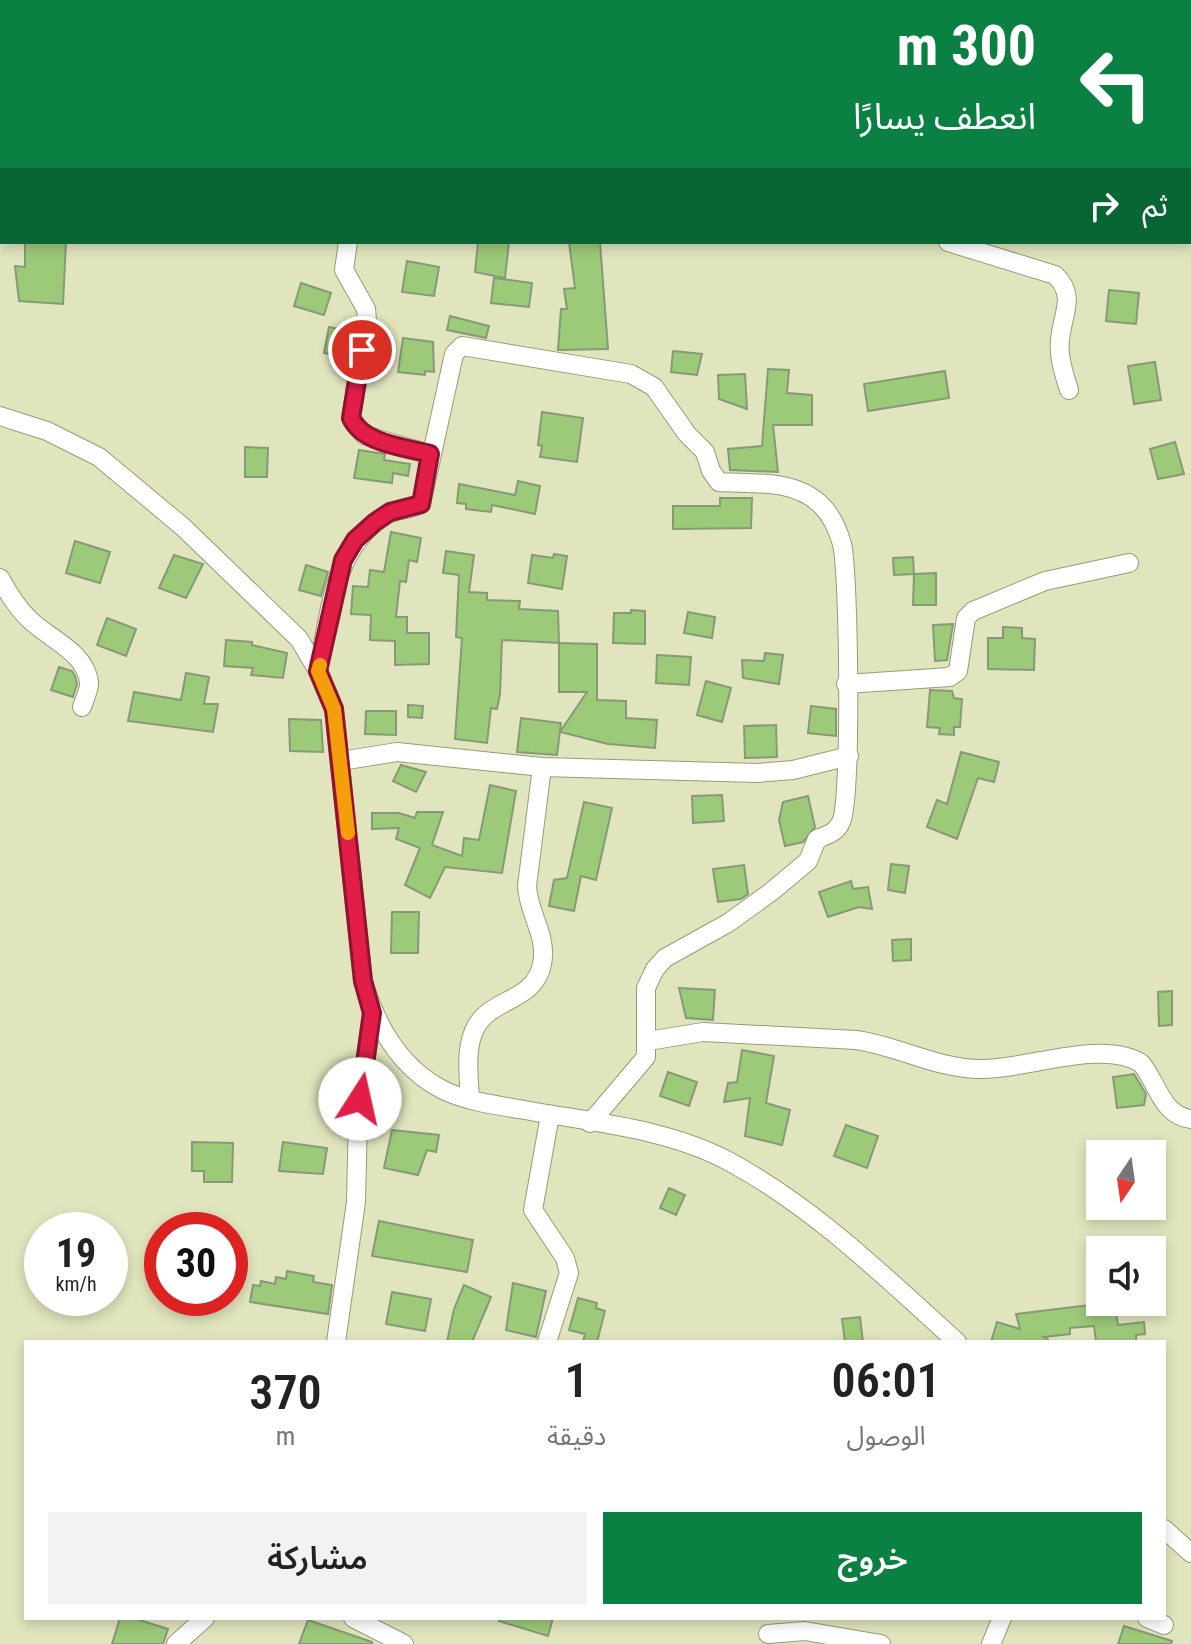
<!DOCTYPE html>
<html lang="ar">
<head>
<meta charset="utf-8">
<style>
  body { margin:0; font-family:"Roboto Condensed","Noto Sans Arabic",sans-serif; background:#f2f2f2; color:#222; direction:rtl; height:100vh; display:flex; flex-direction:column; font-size:30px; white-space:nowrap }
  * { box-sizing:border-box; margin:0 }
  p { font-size:26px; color:#767676 }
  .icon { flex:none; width:44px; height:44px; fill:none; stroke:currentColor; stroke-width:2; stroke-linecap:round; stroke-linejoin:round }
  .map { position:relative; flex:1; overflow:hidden; direction:ltr }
  .drawer { position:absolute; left:24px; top:1340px; width:1142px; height:280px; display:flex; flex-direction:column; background:#fff; border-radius:0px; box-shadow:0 4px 12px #0003; direction:rtl }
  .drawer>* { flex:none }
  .hud { position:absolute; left:0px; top:0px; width:1192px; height:244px; box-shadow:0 4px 12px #0003; direction:rtl; background:#0b8043; color:#fff; overflow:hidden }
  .needle { width:52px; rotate:193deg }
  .buttons { position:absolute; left:1086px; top:1140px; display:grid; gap:16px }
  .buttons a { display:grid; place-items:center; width:80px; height:80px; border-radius:0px; background:#fff; box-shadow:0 4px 12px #0003; font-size:40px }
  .speed { position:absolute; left:24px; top:1212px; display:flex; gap:16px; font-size:40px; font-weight:700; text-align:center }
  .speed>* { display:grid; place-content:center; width:104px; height:104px; border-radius:50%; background:#fff; box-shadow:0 4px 12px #0003; line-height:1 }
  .speed small { font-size:20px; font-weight:400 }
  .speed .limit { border:12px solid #d22; background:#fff; color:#111 }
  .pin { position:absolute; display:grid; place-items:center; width:68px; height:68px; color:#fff; margin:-34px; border:4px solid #fff; border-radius:50%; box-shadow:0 2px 8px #0007 }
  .me { position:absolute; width:88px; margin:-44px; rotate:10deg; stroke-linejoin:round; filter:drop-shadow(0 0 6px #0008) }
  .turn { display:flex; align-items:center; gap:28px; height:168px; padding:0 24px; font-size:36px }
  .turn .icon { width:104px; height:104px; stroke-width:2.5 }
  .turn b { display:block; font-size:56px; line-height:68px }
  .then { display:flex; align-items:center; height:76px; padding:0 24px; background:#0003; gap:16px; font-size:30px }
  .eta { display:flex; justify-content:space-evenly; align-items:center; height:136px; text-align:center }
  .eta b { font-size:48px; font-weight:600; line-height:56px }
  .primary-button { display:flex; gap:16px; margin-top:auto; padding:16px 24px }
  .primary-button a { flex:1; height:92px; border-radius:0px; background:#0b8043; color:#fff; font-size:32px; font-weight:600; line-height:92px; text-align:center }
  .primary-button a+a { background:#f2f2f2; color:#222 }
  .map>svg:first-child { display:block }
  .building { fill:#9dca79; stroke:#869978; stroke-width:2 }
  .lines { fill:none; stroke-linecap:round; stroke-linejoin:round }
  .minor-casing { stroke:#989b76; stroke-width:20 }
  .minor { stroke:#fff; stroke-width:18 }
  .route-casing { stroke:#92132f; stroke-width:20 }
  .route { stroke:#e11d48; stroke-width:14 }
  .slow { stroke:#f59e0b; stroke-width:14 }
</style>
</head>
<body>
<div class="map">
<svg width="1191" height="1644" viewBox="0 0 1191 1644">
  <rect width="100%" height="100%" fill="#e1e5bd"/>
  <g class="building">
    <path d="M25,242H66L63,304L19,301L15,266L25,267Z"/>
    <path d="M478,242H509L505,278L475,272Z"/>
    <path d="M569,242H600L608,349L558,350L561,309H567L564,289L575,288Z"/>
    <path d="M407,261L439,267L434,296L402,292Z"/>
    <path d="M494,278L532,283L529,307L491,303Z"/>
    <path d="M301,283L331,293L324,315L294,306Z"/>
    <path d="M1109,290L1139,293L1136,324L1106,321Z"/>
    <path d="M450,316L489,326L486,338L447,330Z"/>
    <path d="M329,327L353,332L344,357L324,353Z"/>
    <path d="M403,338L433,342L434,372L425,371V375L398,372Z"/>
    <path d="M673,351L702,354L697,375L671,372Z"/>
    <path d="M1155,362L1161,400L1134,404L1128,366Z"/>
    <path d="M768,369L789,370L787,393L812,395V425H773L778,472L730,470L728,449L762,446Z"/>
    <path d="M945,371L949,398L868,411L864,384Z"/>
    <path d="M745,374L747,409L719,399L718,375Z"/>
    <path d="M542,412L583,418L577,462L540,457L542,446L538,445Z"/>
    <path d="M1175,442L1184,474L1158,479L1150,449Z"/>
    <path d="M245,447L268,448L267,477H245Z"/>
    <path d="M359,450L385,454L384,460L410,464L408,476L393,473L392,483L354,478Z"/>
    <path d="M518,481L540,486L535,514L492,505L491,512L466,509V504L457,503L459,484L515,495Z"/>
    <path d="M720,498H752L751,528L673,529V506H720Z"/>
    <path d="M391,532L421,538L417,562L409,560L406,582L400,581L396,617H407V633H429V664L395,665V641L370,640L371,615L351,614L353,586L368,587L370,570L384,572Z"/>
    <path d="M75,541L110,552L100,583L66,573Z"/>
    <path d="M446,551L474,555L469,592L487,593V600L520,601L519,609L558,611L559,643L502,640L500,694L497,709L491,708L487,743L455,739L462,638L456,637L459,575L443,573Z"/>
    <path d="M554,554L567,556L562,589L528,583L532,555L553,558Z"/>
    <path d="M174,555L203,564L186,598L159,588Z"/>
    <path d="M913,557L914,574L894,575L893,558Z"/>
    <path d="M306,565L328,572L321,596L299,590Z"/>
    <path d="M936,573V605H913L914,574Z"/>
    <path d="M631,610L645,611V644L613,643L614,613H631Z"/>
    <path d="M688,612L715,617L712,638L684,633Z"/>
    <path d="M107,618L136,629L126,656L97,645Z"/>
    <path d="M953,624L947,660L935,661L933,625Z"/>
    <path d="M1003,627L1022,628V638L1035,639L1034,670L988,669V638H1003Z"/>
    <path d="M226,640L252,642V645L287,653L283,678L251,675L253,668L224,666Z"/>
    <path d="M559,643L597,644V700L626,701V718L657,720L655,748L608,744L560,732L587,692H559Z"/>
    <path d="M765,653L783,655L779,684L743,678L742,660L764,661Z"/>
    <path d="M657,655L691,657L689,685L656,683Z"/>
    <path d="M59,667L72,671L75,676L77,684L73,697L51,690Z"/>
    <path d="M186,673L209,677L204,704H218L213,732L128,721L134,692L181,700Z"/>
    <path d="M706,681L731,688L722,722L697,715Z"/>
    <path d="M930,690L952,691L954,698L962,699L960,727H954V735L939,734L940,728L927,727Z"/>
    <path d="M408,705L423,706L422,718L408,717Z"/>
    <path d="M811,706L836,709V736L808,733Z"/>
    <path d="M366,711H396V735L365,734Z"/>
    <path d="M521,718L561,723L557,755L517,752Z"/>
    <path d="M289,719L321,720L323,752L290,751Z"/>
    <path d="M776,725L777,757L745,758L744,726Z"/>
    <path d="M961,752L999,762L994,782L978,778L957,839L927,827L937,800L947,804Z"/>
    <path d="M401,765L426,772L416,792L393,781Z"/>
    <path d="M490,785L516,791L502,873L445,867L430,898L405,885L420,848L396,839L399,828L372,829V813H399L415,818L417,812H443L432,845L462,856L464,838L479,840Z"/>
    <path d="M722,795L724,821L693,823L692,796Z"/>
    <path d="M808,796L815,827L803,842L785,846L779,820L783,802Z"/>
    <path d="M584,802L612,808L596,880L581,876L574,911L549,906L554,880L567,878Z"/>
    <path d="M891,864L909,866L905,893L888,890Z"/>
    <path d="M744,865L748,894L741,899L718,902L713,869Z"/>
    <path d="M851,881L853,889L868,887L872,909L859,907L828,917L819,892Z"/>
    <path d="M392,912H419L418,953H391Z"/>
    <path d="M911,939V960L893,961L892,940Z"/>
    <path d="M679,988L715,990L713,1020L686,1018Z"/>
    <path d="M1172,991V1025L1159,1026L1158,992Z"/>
    <path d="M742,1050L774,1056L766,1103L790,1110L782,1145L745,1136L750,1098L724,1102L728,1083L737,1082Z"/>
    <path d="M668,1072L697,1082L689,1106L660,1096Z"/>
    <path d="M1134,1074L1146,1094L1144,1105L1117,1108L1113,1077Z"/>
    <path d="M846,1125L878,1136L867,1168L834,1156Z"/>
    <path d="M392,1130L439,1135L436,1152L427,1150L418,1175L384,1168Z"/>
    <path d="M192,1142L233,1143L232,1182H204V1171H192Z"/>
    <path d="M283,1142L327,1148L323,1174L279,1171Z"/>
    <path d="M669,1188L685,1195L676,1215L660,1208Z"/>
    <path d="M379,1221L473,1240L467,1272L372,1256Z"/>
    <path d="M287,1271L314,1276L313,1282L332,1285L328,1314L250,1302L253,1285L260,1286L261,1281L275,1284L276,1277L286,1279Z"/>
    <path d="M513,1283L546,1291L536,1337L506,1330Z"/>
    <path d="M464,1285L491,1297L472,1342H447L454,1309Z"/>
    <path d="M392,1292L431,1299L425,1331L386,1324Z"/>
    <path d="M578,1298L597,1303L596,1308L605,1311L597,1342H583L585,1334L569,1330Z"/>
    <path d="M1114,1302L1118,1325L1144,1322L1145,1334L1136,1335V1342H1096L1094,1326L1070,1328V1334L1044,1337L1051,1342H991L997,1322L1020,1329L1016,1314Z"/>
    <path d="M860,1317L863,1342H845L842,1319Z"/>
    <path d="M120,1618H133L168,1629L163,1644H112Z"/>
    <path d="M500,1618H553L548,1636L499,1621Z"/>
    <path d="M308,1620L372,1642V1644H299Z"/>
    <path d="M1124,1626L1172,1641L1171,1644H1118Z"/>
  </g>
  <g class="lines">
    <g class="minor-casing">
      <g id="minor">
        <path d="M363,0L371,2"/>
        <path d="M405,2V0"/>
        <path d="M1067,2V0"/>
        <path d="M348,242L344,270L366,309L367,320L351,418L364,435L430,454"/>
        <path d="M948,242L1055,275C1077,296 1062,314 1060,340C1058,356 1064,374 1069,390"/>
        <path d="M0,416L47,431L99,457L183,527L299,639L318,671L334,709L363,981C376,1025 400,1068 443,1090C466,1101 494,1105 519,1109C588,1122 668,1128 730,1162C815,1208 885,1277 957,1342"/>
        <path d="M0,578C8,593 17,608 30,620C51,640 85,652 89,682C90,688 84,701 82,707"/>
        <path d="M318,671C330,615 332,548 386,515C397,509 410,510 421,504L454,354L462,346L631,374L654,387L687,434L705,452L711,471L719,482C755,484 796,479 822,506C832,516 838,530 842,544C849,572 852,802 841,822C836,833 827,835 817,839L808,861L771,892L728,923L665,958L655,969L646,988V1057L590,1123"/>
        <path d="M846,684L950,677L958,671L966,618L973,611L1045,581L1129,563"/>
        <path d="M341,761L397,752L542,767L757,773L793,770L849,756"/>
        <path d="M648,1041L703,1032L856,1040C899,1046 939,1070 983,1069C1027,1069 1102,1039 1141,1063C1157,1082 1162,1116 1191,1119"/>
        <path d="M470,1099C469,1076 464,1046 477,1025C493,998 535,1001 542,964C548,936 528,913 527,886L542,767"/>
        <path d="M336,1342L356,1202L358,1116L372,1013"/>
        <path d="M547,1342L569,1273L565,1258L533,1210L550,1115"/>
        <path d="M1164,1529L1191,1553"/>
        <path d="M353,1618L404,1644"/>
        <path d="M1147,1618L1164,1625"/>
        <path d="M768,1634L805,1631L881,1644"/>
        <path d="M176,1644L205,1618"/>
        <path d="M991,1644L1002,1618"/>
      </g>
    </g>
    <use href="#minor" class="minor"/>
  </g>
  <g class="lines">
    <g class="route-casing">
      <path id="route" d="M360,1099L372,1013L363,981L334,709L318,671L343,560L355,540L375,522L390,512L421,504L430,454C405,447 363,444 351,418L362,350"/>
    </g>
    <use href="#route" class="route"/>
    <path class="slow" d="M320,665L318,671L334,709L348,833"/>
  </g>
</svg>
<div class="buttons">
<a><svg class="needle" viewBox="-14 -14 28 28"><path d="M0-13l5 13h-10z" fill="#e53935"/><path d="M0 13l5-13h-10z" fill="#767676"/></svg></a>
<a><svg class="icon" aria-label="sound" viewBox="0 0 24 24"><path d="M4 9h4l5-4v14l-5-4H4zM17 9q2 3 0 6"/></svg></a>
</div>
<div class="speed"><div>19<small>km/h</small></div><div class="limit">30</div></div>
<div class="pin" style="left:362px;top:350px;background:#d93025"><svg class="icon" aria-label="arrive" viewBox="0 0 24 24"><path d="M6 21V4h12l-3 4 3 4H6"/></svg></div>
<svg class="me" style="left:360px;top:1099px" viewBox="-20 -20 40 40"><circle r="19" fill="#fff"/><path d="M0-13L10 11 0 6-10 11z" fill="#e11d48"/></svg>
<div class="hud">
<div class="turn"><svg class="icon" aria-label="left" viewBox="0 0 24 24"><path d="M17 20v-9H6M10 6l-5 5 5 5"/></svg><div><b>300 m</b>انعطف يسارًا</div></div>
<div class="then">ثم<svg class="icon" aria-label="right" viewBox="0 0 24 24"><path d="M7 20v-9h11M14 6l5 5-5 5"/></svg></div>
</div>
<section class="drawer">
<div class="eta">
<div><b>06:01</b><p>الوصول</p></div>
<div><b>1</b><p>دقيقة</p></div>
<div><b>370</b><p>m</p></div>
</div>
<div class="primary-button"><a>خروج</a><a>مشاركة</a></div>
</section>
</div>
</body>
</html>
